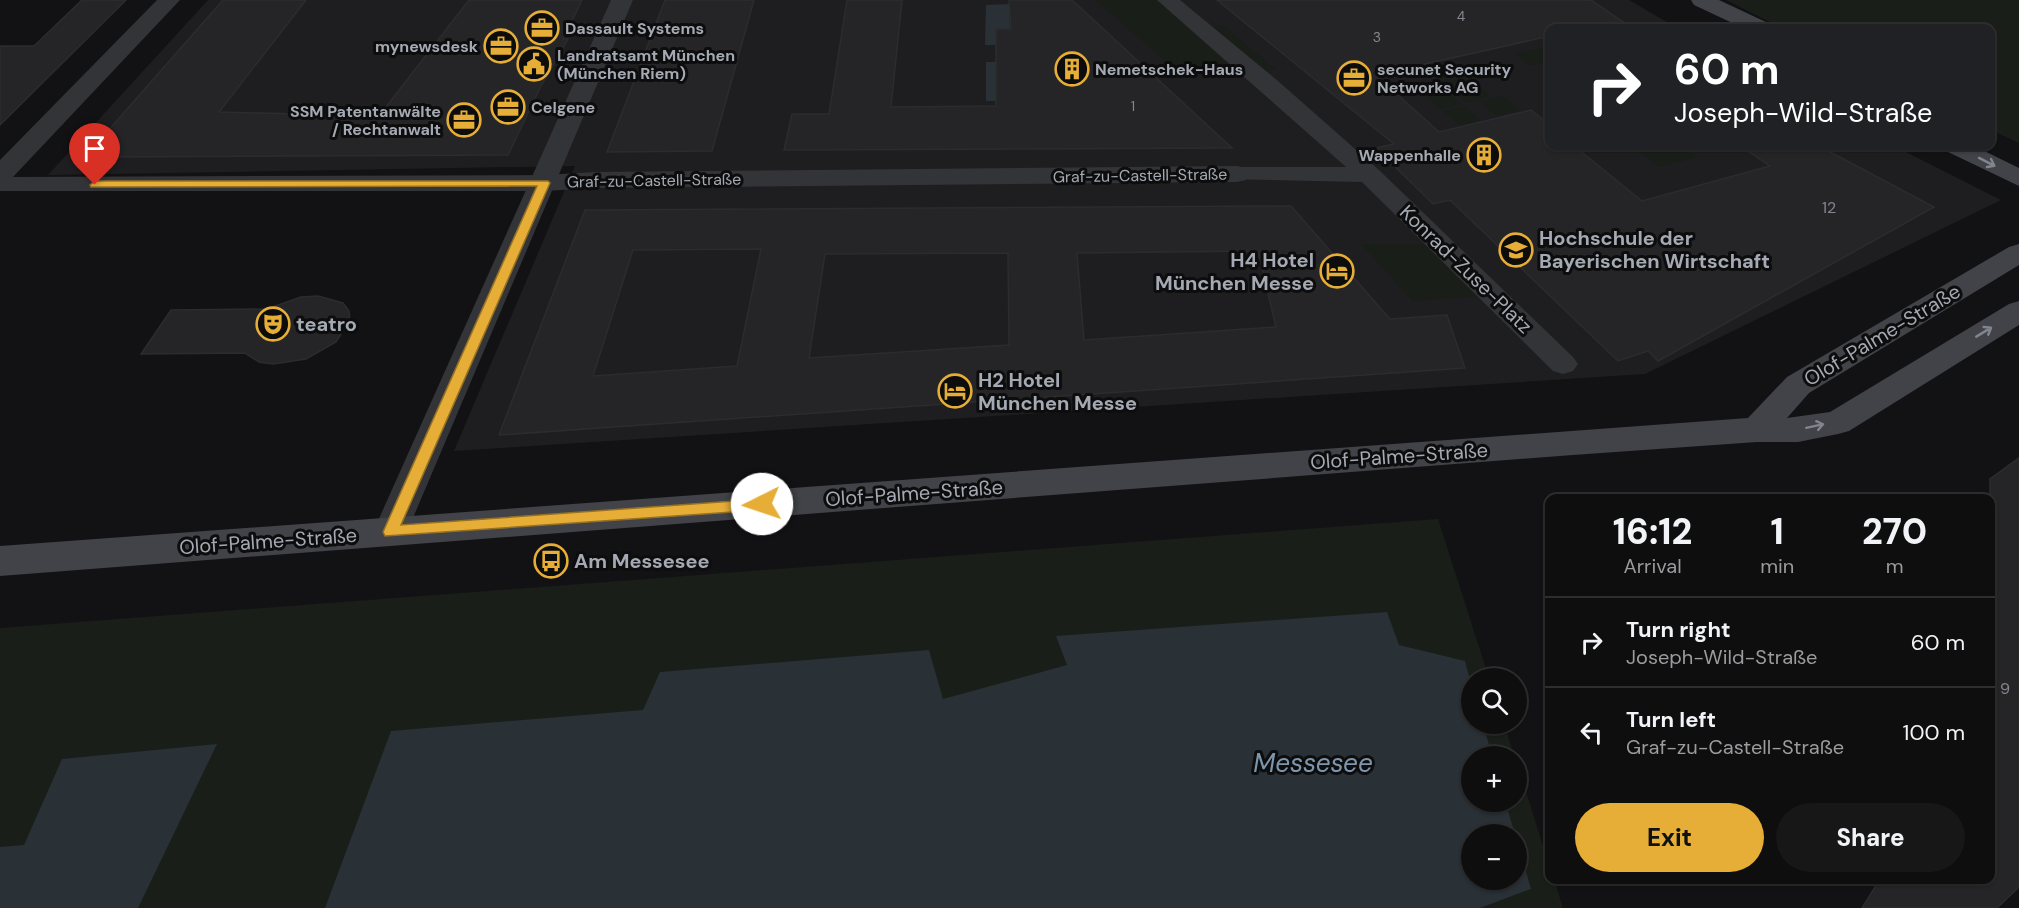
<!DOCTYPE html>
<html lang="en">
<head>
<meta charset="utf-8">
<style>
  body { margin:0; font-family:"DM Sans",sans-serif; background:#171718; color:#f1f3f6; height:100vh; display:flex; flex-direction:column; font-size:22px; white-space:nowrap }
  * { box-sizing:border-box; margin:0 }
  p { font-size:20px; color:#9b9c9e }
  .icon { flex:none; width:33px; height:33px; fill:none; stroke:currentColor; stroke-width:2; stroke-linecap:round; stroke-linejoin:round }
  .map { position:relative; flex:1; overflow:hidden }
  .details { position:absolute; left:1545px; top:494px; width:450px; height:390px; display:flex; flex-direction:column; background:#0e0e0f; border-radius:12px; box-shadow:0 2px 4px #0004,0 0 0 2px #2e2e2f }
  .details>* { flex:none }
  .banner { position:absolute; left:1545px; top:24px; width:450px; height:126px; border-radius:12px; box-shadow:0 2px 4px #0004,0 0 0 2px #2e2e2f; background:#202124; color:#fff; overflow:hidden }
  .tools { position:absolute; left:1461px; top:668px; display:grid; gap:12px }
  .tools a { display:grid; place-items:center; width:66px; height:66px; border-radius:50%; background:#0e0e0f; box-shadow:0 2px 4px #0004,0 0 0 2px #2e2e2f; font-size:30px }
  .pin { position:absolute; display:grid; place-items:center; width:51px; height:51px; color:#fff; margin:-62px -26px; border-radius:50% 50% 50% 0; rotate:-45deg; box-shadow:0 0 6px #0007 }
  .pin .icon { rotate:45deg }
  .me { position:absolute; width:66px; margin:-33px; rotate:266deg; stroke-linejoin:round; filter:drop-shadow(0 0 4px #0008) }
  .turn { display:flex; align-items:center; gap:21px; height:126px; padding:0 30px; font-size:27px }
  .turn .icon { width:78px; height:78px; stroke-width:2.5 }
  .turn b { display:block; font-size:42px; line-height:51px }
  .eta { display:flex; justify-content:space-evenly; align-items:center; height:102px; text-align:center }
  .eta b { font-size:36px; font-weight:800; line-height:42px }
  .primary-button { display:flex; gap:12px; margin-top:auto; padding:12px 30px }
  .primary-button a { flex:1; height:69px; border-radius:36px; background:#e6ae37; color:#111; font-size:24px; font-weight:800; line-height:69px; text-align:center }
  .primary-button a+a { background:#171718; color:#f1f3f6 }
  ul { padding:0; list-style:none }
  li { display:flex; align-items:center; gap:18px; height:90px; padding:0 30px; border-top:2px solid #2e2e2f }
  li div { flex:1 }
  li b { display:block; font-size:22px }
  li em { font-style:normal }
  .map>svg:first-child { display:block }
  .built { fill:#1e1e20 }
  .green { fill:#191e19; fill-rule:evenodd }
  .water { fill:#293036 }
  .building { fill:#252527; stroke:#2c2c2f; stroke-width:1.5; fill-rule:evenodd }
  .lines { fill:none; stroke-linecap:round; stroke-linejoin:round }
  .pedestrian { fill:#333438; fill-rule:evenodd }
  .minor { fill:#333438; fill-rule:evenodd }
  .tertiary { fill:#333438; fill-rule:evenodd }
  .secondary { fill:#414348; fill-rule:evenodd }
  .oneway { stroke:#81858e }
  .route { fill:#e6ae37; stroke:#967124; stroke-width:1.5 }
  .labels { text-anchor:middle; stroke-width:6; stroke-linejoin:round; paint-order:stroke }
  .far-number-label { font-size:14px; fill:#84878f }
  .far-poi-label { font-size:16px; font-weight:bold; fill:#a4a9b3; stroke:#0d0d0e; text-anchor:start }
  .far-street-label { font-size:16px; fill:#a4a9b3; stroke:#0d0d0e }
  .number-label { font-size:16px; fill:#84878f }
  .poi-label { font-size:20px; font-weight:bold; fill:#a4a9b3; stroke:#0d0d0e; text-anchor:start }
  .street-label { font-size:20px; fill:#a4a9b3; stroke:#0d0d0e }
  .near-water-label { font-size:26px; font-style:italic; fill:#7d96ad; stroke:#0d0d0e }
</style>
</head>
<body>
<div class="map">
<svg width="2019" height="908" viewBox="0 0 2019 908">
  <rect width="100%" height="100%" fill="#121214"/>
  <path class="built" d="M208,0H1629L1677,28H1550V146H1894L2001,200L1645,374L454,451L575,166L48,175Z"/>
  <g class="green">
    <path d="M1095,0H1159L1248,71L1177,72Z"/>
    <path d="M1726,0H2019V143L1991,130L1990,28H1782Z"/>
    <path d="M1224,26L1276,70L1260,71L1210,27Z"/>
    <path d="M1549,46V62L1530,66L1515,54Z"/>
    <path d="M1469,65L1485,78L1447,87L1432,74Z"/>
    <path d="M1475,83L1491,96L1466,103L1450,89Z"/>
    <path d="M1445,90L1462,104L1440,109L1424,95Z"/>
    <path d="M1504,96L1521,110L1496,116L1480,102Z"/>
    <path d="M1465,106L1481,120L1460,126L1443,111Z"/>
    <path d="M1666,146H1682L1697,157L1659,167L1640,152Z"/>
    <path d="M1361,244H1432L1485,296L1412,301Z"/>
    <path d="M1438,519L1489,678H1472V723H1504L1514,756H1472V801H1516L1517,763L1549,865L1550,879H1554L1563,908H0V628ZM1472,834H1516V879H1472Z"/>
  </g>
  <g class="water">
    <path d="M1009,4L1010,29H996V45H985L986,5Z"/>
    <path d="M986,62H996V77L1010,101H986Z"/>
    <path d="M1387,612L1399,645L1465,661L1471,684L1472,723H1483L1492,756H1472V801H1505L1515,834H1472V879H1516L1517,840L1531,889L1480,908H325L391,731L643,710L660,672L929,650L943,699L1067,665L1056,636Z"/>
    <path d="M217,744L138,908H0V847L24,845L62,759Z"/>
  </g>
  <g class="building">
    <path d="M82,0H126L0,125V46H34Z"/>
    <path d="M223,0H306L219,112L379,116L469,0H582L563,39H568L540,88L508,155L85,157Z"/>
    <path d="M665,0H754L712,151L607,152Z"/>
    <path d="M847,0H902L891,107L996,106V29H1011L1009,0H1072L1232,148L784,150L792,114H829Z"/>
    <path d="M1217,0H1591L1632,28H1550V36L1376,75L1439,132L1531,110L1550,125V146H1574L1642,201L1770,166L1740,146H1819L1934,207L1658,361L1648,351L1618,361L1450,200L1433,204L1376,148L1394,144Z"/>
    <path d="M1291,206L1390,319L1447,315L1465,368L499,435L585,210ZM761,249L737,366L593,376L633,250ZM1258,251L1276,327L1084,340L1077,253ZM1008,253L1009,345L809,358L825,254Z"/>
    <path d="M318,296L343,303L349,311L350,320L336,342L306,359L273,364L259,362L245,353L141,354L171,310L267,309L301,297Z"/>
    <path d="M2019,458V887L1997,908H1862L1880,879H1990V479Z"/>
  </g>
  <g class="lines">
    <path class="pedestrian" d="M1157,0H1180L1278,81L1379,170L1573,357L1578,364L1573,371L1563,374L1553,371L1362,182L1228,179L1225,174L1228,169L1237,167H1346Z"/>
    <path class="minor" d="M157,0H180L13,177L544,175L596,172L1237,166L1246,168L1250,174L1246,180L1237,182L596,188L544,191H0V160Z"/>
    <path class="tertiary" d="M611,0H633L407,532L402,542L390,546L378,542L373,532Z"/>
    <g class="secondary">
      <path d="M1691,0H1719L1768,23L1771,28H1743L1694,5Z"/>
      <path d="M1943,146H1974L2019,168V186L1946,151Z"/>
      <path d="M2019,244V265L1809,393L1787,418L1830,412L2009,304L2019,301V325L1849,431L1838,434L1798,442H1757L1573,455L0,576V546L1748,418L1787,377L2009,247Z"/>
    </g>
  </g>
  <defs><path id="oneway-shaft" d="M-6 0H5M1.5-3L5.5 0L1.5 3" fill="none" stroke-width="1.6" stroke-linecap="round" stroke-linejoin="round" transform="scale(1.5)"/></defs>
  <g class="oneway">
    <use href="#oneway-shaft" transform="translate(1987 162) rotate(27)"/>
    <use href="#oneway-shaft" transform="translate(1984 332) rotate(-31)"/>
    <use href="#oneway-shaft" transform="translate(1815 426) rotate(-12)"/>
  </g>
  <path class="route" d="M95,181H548L550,183L401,525L762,499L770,504L762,510L385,536L383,532L537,186L91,187L90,185Z"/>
  <defs>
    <g id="office-ring" transform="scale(1.725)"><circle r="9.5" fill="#0d0d0e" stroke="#e6ae37" stroke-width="1.5"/><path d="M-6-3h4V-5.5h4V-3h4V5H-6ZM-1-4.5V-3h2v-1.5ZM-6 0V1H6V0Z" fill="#e6ae37"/></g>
    <g id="civic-ring" transform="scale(1.725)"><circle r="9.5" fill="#0d0d0e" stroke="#e6ae37" stroke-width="1.5"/><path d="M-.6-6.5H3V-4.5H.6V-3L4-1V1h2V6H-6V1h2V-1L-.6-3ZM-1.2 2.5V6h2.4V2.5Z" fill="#e6ae37"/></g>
    <g id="building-ring" transform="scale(1.725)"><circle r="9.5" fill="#0d0d0e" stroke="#e6ae37" stroke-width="1.5"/><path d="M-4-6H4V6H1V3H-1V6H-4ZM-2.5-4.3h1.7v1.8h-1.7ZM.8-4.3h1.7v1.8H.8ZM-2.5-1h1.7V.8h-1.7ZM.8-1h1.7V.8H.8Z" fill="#e6ae37"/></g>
    <g id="university-ring" transform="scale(1.725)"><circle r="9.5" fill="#0d0d0e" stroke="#e6ae37" stroke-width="1.5"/><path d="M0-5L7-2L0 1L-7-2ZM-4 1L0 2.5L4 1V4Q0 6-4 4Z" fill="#e6ae37"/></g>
    <g id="hotel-ring" transform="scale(1.725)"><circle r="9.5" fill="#0d0d0e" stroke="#e6ae37" stroke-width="1.5"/><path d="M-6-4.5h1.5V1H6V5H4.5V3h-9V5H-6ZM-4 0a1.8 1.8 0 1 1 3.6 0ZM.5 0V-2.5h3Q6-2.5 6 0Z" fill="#e6ae37"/></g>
    <g id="theatre-ring" transform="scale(1.725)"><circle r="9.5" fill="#0d0d0e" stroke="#e6ae37" stroke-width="1.5"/><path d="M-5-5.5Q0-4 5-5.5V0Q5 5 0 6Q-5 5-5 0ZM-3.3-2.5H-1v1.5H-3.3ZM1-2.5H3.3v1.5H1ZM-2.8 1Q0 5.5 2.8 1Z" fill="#e6ae37"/></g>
    <g id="bus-ring" transform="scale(1.725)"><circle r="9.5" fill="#0d0d0e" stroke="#e6ae37" stroke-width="1.5"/><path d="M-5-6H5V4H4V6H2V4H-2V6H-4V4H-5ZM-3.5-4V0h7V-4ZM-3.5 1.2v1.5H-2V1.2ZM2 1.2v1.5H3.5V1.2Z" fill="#e6ae37"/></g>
  </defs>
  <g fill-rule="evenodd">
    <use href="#office-ring" x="542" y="28"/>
    <use href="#office-ring" x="501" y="46"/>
    <use href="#civic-ring" x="534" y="64"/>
    <use href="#building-ring" x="1072" y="69"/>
    <use href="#office-ring" x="1354" y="78"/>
    <use href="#office-ring" x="508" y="107"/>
    <use href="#office-ring" x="464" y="120"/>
    <use href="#building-ring" x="1484" y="155"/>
    <use href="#university-ring" x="1516" y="250"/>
    <use href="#hotel-ring" x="1337" y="271"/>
    <use href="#theatre-ring" x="273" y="324"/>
    <use href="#hotel-ring" x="955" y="391"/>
    <use href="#bus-ring" x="551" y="561"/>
  </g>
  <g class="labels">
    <g class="far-number-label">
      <text x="1461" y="21">4</text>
      <text x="1377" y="42">3</text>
      <text x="1133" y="111">1</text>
    </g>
    <g class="far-poi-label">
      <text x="565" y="34">Dassault Systems</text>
      <text x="478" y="52" text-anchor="end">mynewsdesk</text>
      <text x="557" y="61">Landratsamt München<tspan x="557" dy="18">(München Riem)</tspan></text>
      <text x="1095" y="75">Nemetschek-Haus</text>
      <text x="1377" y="75">secunet Security<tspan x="1377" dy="18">Networks AG</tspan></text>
      <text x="531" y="113">Celgene</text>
      <text x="441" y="117" text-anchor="end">SSM Patentanwälte<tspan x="441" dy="18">/ Rechtanwalt</tspan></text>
      <text x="1461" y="161" text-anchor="end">Wappenhalle</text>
    </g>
    <g class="far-street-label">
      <text transform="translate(1140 175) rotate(-1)" y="6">Graf-zu-Castell-Straße</text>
      <text transform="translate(654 180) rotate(-1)" y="6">Graf-zu-Castell-Straße</text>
    </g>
    <g class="number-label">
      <text x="1829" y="213">12</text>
      <text x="2005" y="694">9</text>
    </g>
    <g class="poi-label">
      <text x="1539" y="245">Hochschule der<tspan x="1539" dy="23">Bayerischen Wirtschaft</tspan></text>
      <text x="1314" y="267" text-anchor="end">H4 Hotel<tspan x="1314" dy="23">München Messe</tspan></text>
      <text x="296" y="331">teatro</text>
      <text x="978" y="387">H2 Hotel<tspan x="978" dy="23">München Messe</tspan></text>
      <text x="574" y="568">Am Messesee</text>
    </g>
    <g class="street-label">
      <text transform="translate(1466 269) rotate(44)" y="7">Konrad-Zuse-Platz</text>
      <text transform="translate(1882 335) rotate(-31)" y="7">Olof-Palme-Straße</text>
      <text transform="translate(1399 456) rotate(-4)" y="7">Olof-Palme-Straße</text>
      <text transform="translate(914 493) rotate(-4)" y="7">Olof-Palme-Straße</text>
      <text transform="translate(268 541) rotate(-4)" y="7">Olof-Palme-Straße</text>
    </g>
    <g class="near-water-label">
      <text x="1313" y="772">Messesee</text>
    </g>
  </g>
</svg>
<div class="tools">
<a><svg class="icon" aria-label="search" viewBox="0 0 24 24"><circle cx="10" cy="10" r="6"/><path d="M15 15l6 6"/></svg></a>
<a>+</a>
<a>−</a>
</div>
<div class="pin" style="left:95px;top:185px;background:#d93025"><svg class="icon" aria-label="arrive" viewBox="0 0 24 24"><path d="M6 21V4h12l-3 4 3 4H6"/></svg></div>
<svg class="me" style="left:762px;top:504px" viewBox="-20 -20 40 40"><circle r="19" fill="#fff"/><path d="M0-13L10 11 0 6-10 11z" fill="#e6ae37"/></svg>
<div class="banner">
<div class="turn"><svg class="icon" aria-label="right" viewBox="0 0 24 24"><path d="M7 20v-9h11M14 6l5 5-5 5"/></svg><div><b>60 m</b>Joseph-Wild-Straße</div></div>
</div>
<section class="details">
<div class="eta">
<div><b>16:12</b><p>Arrival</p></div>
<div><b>1</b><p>min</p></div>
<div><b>270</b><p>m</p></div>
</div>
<ul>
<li><svg class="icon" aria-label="right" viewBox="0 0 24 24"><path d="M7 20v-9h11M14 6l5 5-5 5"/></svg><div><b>Turn right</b><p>Joseph-Wild-Straße</p></div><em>60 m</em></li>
<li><svg class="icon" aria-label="left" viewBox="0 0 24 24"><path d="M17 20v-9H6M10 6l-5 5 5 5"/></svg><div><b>Turn left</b><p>Graf-zu-Castell-Straße</p></div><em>100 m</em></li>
</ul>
<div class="primary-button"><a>Exit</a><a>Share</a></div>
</section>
</div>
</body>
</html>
